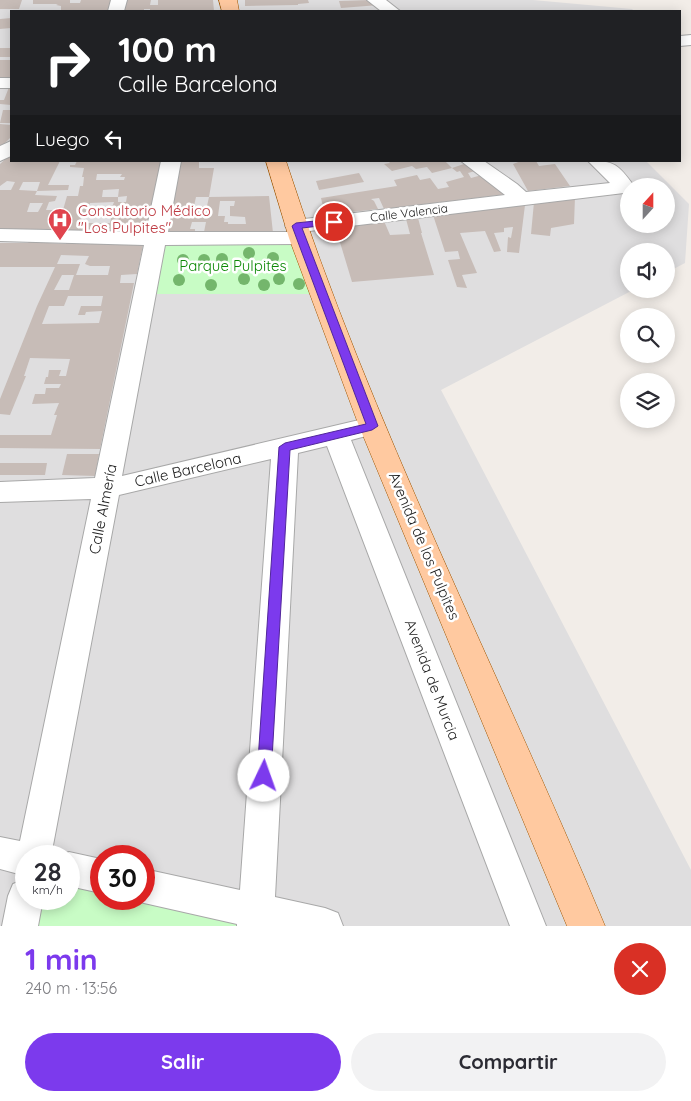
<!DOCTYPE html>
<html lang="es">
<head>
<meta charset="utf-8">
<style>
  body { margin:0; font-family:Quicksand,sans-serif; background:#f2f2f3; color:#2b2b33; height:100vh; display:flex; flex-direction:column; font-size:19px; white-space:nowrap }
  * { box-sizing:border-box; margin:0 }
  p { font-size:16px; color:#7c7c81 }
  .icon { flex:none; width:28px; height:28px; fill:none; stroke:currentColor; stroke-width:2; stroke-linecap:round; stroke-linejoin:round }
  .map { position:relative; height:926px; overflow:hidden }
  .drawer { display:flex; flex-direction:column; background:#fff; flex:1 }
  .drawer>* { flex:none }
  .banner { position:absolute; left:10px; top:10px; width:671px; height:152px; border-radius:0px; box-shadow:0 2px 12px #0003; background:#202124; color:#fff; overflow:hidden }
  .needle { width:32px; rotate:21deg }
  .tools { position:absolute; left:620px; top:178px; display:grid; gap:10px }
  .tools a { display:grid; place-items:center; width:55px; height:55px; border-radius:50%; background:#fff; box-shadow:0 2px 12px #0003; font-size:25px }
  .speed { position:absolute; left:15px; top:845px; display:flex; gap:10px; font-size:25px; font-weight:700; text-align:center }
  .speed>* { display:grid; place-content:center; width:65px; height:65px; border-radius:50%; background:#fff; box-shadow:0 2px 12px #0003; line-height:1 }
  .speed small { font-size:12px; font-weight:400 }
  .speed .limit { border:8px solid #d22; background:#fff; color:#111 }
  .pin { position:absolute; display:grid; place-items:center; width:42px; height:42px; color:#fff; margin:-21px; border:2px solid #fff; border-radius:50%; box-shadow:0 1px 5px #0007 }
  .me { position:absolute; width:55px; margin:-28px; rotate:3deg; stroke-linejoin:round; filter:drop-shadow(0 0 4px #0008) }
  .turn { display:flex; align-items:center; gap:18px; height:105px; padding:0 25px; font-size:22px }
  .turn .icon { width:65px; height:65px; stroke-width:2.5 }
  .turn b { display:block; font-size:35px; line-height:42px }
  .then { display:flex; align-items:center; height:48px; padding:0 25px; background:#0003; gap:10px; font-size:19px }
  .round { display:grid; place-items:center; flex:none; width:52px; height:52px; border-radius:26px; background:#f2f2f3 }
  .summary { display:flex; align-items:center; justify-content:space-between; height:85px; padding:0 25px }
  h1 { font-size:30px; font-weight:700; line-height:38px; color:#7c3aed }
  .action { display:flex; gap:10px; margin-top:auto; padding:10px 25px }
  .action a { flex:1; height:58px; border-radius:30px; background:#7c3aed; color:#fff; font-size:20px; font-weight:700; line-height:58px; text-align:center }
  .action a+a { background:#f2f2f3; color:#2b2b33 }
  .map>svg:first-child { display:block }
  .residential { fill:#dfdedf; fill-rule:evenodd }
  .park { fill:#c8fcc5 }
  .building { fill:#c7bcb7; fill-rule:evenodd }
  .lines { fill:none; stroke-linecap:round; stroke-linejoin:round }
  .minor-casing { stroke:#a8a8a8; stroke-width:2 }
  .primary-casing { stroke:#9f5500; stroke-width:1 }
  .minor { fill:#fff; fill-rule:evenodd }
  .primary { fill:#ffc9a0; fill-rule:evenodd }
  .tree { fill:#74b66c }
  .route { fill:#7c3aed; stroke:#51269a }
  .labels { text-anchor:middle; stroke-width:5; stroke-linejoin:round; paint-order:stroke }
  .far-street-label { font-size:12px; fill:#212121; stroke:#fff }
  .health-label { font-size:15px; fill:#be3a42; stroke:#fff; text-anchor:start }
  .park-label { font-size:15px; fill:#0d8906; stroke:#fff }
  .street-label { font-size:15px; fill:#212121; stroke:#fff }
</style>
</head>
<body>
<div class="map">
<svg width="691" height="926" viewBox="0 0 691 926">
  <rect width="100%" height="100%" fill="#f2ede8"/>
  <path class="residential" d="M0,0H533L632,9L634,11H11V161H646L689,204L685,263L666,273V251H629V289H635L441,390L691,870V926H0ZM629,186H666V224H629ZM26,856H69V899H26ZM101,856H144V899H101Z"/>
  <g class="park">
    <path d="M300,238L321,294H145L156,239Z"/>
    <path d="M69,869L101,876V899H144V886L256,912L255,926H20L26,896V899H69Z"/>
  </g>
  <g class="building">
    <path d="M0,0H22L19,9H0Z"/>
    <path d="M33,0H70V3H80L81,0H115L113,11L61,10V6L56,5L58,4H33Z"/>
    <path d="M126,0H151L150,5H158V0H213L214,11H150V9H144V11H124Z"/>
    <path d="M245,0H308L309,3L298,4V5L245,6Z"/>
    <path d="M370,0L379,5L341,8L339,1Z"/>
    <path d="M11,18V28L0,29V19Z"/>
    <rect x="0" y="48" width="11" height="9"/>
    <path d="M0,60H11V80L0,79Z"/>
    <path d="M11,82V105L0,104V100H4Z"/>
    <path d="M3,110H11V123H0Z"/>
    <path d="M0,124L11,125V137L0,148Z"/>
    <path d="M11,154V161H60L48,185H69L68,190L37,191L40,182H23L19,190L37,191L35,195L57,196L55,201L49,202L46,210H63L67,196H78L80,186H83L84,177H82L84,168L70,167V165H75L77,161H162L145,232L109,231L110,228H99L98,232L0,230V190H11L15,182L7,181L0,186V164ZM97,174H122L120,177H125L124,180H96ZM119,189L118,197L127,196L126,202H118V197H102L103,190ZM114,202L111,210H113L110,223H79L82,215H87L90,203ZM30,203H43L38,212H27Z"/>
    <path d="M177,161H199V168H214L209,197H196L194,206H207L209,197L269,196L273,233L204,232L206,222H192L190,229H195V232L163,231ZM220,201H235L234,206H230V216L245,217L246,224H228V222H224L225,216H218Z"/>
    <path d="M388,161H445L452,168L464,164L475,171L468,173L471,178L482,175L508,194L384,209L379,198L371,199L374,201L378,209L325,215L321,198L397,186L394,180L417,175L420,180L430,178L438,189L449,187L446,182L464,177L460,171L457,172L452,168L432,173L427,167L416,169L412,166L392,171L384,164L390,163Z"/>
    <path d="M521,161H536L539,166L555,164L570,186L528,191L513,164Z"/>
    <path d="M359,173L364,182L319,190L316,181Z"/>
    <path d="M575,197L574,224L551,228L550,236L531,234L534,202Z"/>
    <path d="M525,205L519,253L507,252L508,237L511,238L513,227L504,228V232L494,233L501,251L494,252L485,231L460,233L477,273L462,275L467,288L457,287L448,260L460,259L458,251L445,252L433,215Z"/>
    <path d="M418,218L422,233H421L434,275L352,282L336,229L341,226L384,221L390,235L410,234L406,219Z"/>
    <path d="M30,240L49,241L48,243L66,244V241L136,240L143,245L137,274L121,275L120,283H134L100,449L0,448V435H51L57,415H54L59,403L32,404L35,394H45L46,388H59L61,384H44L46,377H48L49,370H61L59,376H66L70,359L30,358L24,376H26L10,415L0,414V399L37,306L55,267H0V243H28ZM61,255L89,256L85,264L90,266H110L108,275H76L80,264H57ZM62,275H74L69,290H54ZM68,296H103L101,306H81L78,315H85L86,312L102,311L99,323L42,324L49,306H64Z"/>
    <path d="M67,454H99L95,476L62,475Z"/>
    <path d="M0,463H47L45,475H0Z"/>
  </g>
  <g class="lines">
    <g class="minor-casing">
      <g id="minor">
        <path d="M111,0H127L124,11H108Z"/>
        <path d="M367,0H386L400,11H381Z"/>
        <path d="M691,35V45L680,46V36Z"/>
        <rect x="0" y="78" width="11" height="10"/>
        <path d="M11,141V156L0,161V146Z"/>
        <path d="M161,161H181L168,232H293L289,230L285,226L289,222L296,220L505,195L461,161H484L517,184L526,192L610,183L588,161C615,161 618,164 634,186H629V192L624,193L301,232L308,233L311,238L308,243L300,244L165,245L122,476L372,417L381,420L385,426L381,432L351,440L546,926H510L327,446L298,453L275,897L325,908L338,913L343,926H237V924L144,903L133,899H144V869L240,890L271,459L119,495L51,856H26V876L0,869V837L20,841L91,499L0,502V482L95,478L144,245L0,241V229L146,232Z"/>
        <path d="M69,852L101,859V893L69,886V856H59Z"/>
        <path d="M26,879V899H43L38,926H2L8,896L13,884Z"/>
      </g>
    </g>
    <g class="primary-casing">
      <g id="primary">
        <path d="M219,0H237L239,11H222Z"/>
        <path d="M266,161H286C371,424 499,671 605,926H567L359,426L289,238Z"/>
      </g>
    </g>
    <use href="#minor" class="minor"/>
    <use href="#primary" class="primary"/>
  </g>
  <g class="tree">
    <circle cx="249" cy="253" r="6"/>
    <circle cx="273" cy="258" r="6"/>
    <circle cx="222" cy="259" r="6"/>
    <circle cx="183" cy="260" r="6"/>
    <circle cx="204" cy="260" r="6"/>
    <circle cx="244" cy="279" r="6"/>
    <circle cx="279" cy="279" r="6"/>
    <circle cx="179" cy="280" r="6"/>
    <circle cx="299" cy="284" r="6"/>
    <circle cx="211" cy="285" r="6"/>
    <circle cx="264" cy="285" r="6"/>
  </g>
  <path class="route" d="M334,219L338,222L337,224L302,228L378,426L372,430L290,450L271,776L269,781L264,783L259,781L257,776L279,447L285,443L366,424L292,226L296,223Z"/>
  <defs>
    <g id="hospital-pin" transform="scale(1.25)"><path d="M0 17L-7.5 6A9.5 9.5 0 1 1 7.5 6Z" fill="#e0444e" stroke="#fff"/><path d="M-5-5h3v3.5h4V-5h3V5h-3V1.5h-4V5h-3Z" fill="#fff"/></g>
  </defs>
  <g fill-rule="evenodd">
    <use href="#hospital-pin" x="60" y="220"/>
  </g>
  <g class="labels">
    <g class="far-street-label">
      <text transform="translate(409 213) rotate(-7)" y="4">Calle Valencia</text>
    </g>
    <g class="health-label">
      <text x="78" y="216">Consultorio Médico<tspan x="78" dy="17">"Los Pulpites"</tspan></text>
    </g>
    <g class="park-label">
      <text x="233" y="271">Parque Pulpites</text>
    </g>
    <g class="street-label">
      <text transform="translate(188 470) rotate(-13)" y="5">Calle Barcelona</text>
      <text transform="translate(103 509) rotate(-79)" y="5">Calle Almería</text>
      <text transform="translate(424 546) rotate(67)" y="5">Avenida de los Pulpites</text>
      <text transform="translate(432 680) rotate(69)" y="5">Avenida de Murcia</text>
    </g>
  </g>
</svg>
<div class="tools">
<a><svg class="needle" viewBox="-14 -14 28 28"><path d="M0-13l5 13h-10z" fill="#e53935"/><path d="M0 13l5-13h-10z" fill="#7c7c81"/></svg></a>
<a><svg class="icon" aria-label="sound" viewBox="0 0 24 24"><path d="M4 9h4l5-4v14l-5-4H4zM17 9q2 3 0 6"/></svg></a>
<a><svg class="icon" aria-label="search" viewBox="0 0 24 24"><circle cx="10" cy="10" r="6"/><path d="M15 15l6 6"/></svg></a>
<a><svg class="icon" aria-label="layers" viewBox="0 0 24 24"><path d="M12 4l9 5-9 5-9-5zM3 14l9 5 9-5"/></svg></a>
</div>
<div class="speed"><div>28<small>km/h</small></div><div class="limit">30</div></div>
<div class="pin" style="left:334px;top:222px;background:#d93025"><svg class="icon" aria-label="arrive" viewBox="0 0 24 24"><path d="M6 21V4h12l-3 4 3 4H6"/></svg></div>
<svg class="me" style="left:264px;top:776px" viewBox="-20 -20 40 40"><circle r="19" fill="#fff"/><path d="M0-13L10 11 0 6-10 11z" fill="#7c3aed"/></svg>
<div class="banner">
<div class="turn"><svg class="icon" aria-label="right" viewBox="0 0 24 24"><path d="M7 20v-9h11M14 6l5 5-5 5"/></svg><div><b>100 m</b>Calle Barcelona</div></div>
<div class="then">Luego<svg class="icon" aria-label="left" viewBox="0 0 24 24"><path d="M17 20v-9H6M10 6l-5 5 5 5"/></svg></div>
</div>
</div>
<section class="drawer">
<div class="summary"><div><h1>1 min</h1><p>240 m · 13:56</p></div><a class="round" style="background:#d93025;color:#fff"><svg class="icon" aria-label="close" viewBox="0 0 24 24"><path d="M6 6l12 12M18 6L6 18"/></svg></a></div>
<div class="action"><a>Salir</a><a>Compartir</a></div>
</section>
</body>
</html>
